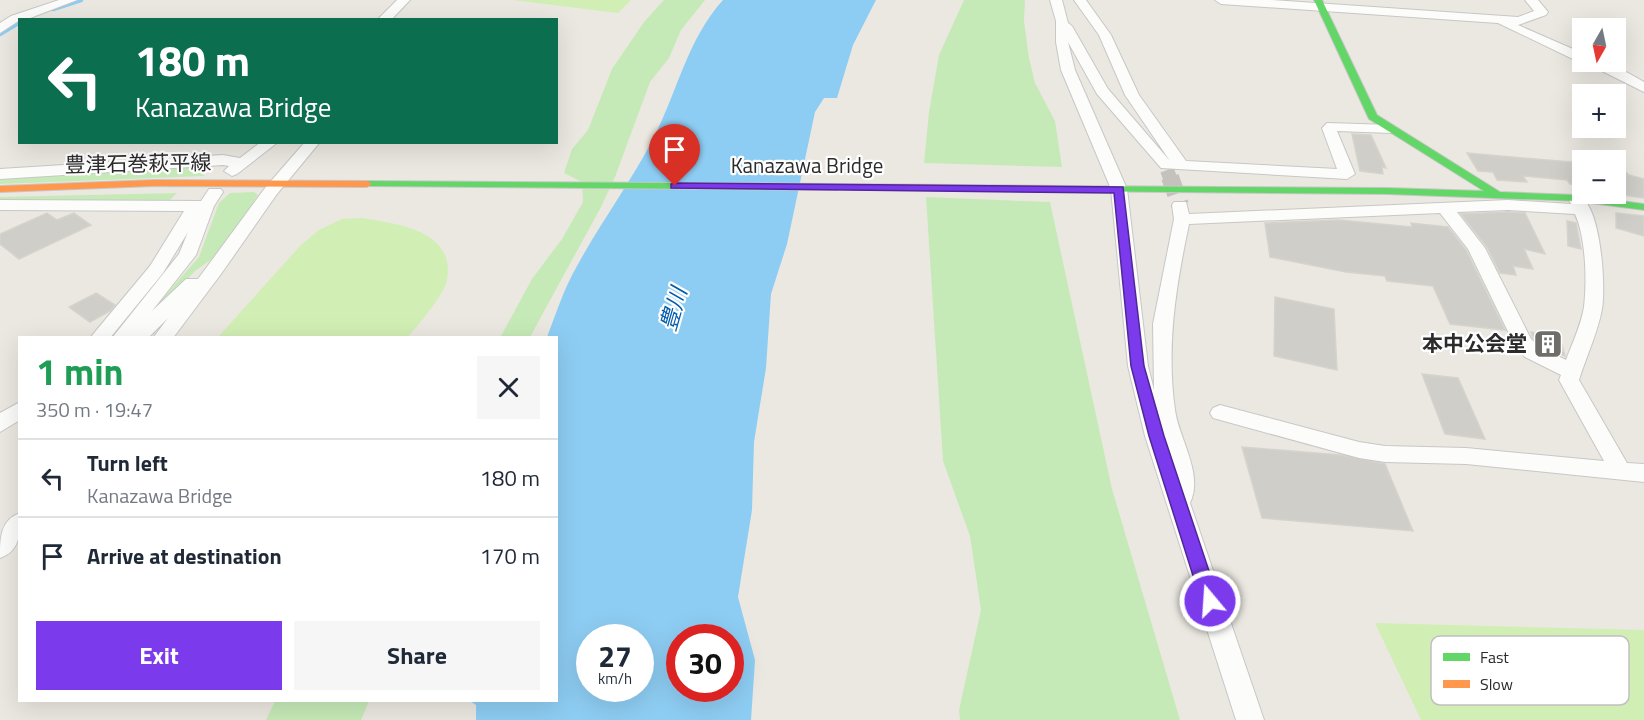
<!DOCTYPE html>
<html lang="en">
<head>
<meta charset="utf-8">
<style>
  body { margin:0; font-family:"Titillium Web","Noto Sans JP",sans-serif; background:#f6f6f7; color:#1f2937; height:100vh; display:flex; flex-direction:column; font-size:22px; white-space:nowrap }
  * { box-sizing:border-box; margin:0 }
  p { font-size:20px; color:#747a83 }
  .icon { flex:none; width:33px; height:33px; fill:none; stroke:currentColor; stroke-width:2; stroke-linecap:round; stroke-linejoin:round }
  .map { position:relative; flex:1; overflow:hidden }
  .details { position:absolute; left:18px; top:336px; width:540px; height:366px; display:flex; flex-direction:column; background:#fff; border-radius:0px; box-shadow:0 6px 24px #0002 }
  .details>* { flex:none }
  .top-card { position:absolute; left:18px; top:18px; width:540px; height:126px; border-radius:0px; box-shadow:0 6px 24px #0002; background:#0b6e4f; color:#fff; overflow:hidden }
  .needle { width:39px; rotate:189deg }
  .buttons { position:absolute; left:1572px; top:18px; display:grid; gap:12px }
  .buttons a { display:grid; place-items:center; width:54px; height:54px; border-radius:0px; background:#fff; box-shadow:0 6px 24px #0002; font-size:30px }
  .speed { position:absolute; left:576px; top:624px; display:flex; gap:12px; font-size:30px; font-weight:700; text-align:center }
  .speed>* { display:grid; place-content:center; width:78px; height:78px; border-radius:50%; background:#fff; box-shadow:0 6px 24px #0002; line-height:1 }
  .speed small { font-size:15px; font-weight:400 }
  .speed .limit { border:9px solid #d22; background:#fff; color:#111 }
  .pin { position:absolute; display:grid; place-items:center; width:51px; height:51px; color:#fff; margin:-62px -26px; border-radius:50% 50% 50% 0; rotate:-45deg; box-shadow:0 0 6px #0007 }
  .pin .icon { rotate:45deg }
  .me { position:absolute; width:66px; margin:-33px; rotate:342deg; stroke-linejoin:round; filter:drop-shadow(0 0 4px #0008) }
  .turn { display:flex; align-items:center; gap:21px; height:126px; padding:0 18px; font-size:27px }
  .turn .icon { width:78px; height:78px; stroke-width:2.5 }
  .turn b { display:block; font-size:42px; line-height:51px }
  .round { display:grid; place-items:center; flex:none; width:63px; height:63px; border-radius:0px; background:#f6f6f7 }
  .summary { display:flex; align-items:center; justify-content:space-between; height:102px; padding:0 18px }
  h1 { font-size:36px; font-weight:700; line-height:45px; color:#1e9e55 }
  .cta { display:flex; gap:12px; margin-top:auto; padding:12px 18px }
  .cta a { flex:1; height:69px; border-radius:0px; background:#7c3aed; color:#fff; font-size:24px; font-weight:700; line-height:69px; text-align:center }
  .cta a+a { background:#f6f6f7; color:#1f2937 }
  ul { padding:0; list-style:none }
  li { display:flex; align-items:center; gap:18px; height:78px; padding:0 18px; border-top:2px solid #e0e1e3 }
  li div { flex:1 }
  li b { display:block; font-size:22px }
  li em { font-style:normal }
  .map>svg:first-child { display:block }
  .green { fill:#c6eab7 }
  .pitch { fill:#d1eeb4 }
  .water { fill:#8ecdf3; fill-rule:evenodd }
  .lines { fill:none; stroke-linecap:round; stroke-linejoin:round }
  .stream { stroke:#8ecdf3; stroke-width:4.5 }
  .building { fill:#d0cec9; stroke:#d6d3cd; stroke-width:1.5 }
  .street-tunnel-far1 { stroke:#c5c2bd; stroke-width:14; stroke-dasharray:14 7; stroke-linecap:butt }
  .street-tunnel { stroke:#c5c2bd; stroke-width:18; stroke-dasharray:18 9; stroke-linecap:butt }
  .street-casing { stroke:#c8c7c7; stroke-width:2 }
  .fast-casing { stroke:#c8c7c7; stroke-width:2 }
  .slow-casing { stroke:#c8c7c7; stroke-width:2 }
  .street { fill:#fcfcfa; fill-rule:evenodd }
  .fast { fill:#63d668; fill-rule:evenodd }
  .slow { fill:#ff974d; fill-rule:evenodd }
  .route { fill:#7c3aed; stroke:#51269a; stroke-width:1.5 }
  .labels { text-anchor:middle; stroke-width:4.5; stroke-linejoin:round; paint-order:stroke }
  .street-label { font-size:21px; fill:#2c2c2c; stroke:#fff }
  .poi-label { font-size:21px; font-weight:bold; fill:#2c2c2c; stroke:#fff; text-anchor:end }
  .water-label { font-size:22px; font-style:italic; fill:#005cac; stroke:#fff }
  .key { fill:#fff; stroke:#c0c0c0; stroke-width:1.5 }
  .key-label { font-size:16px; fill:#2c2c2c }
</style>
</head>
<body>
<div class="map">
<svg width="1644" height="720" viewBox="0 0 1644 720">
  <rect width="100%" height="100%" fill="#ebe8e1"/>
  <g class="green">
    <path d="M664,0H705L681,30L669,58L650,82L615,177L601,207L530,337L500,338L532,279L562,239L583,202L582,182L564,173L572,149L588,130L612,69L644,22Z"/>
    <path d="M964,0H1025L1024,21L1029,58L1035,83L1055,121L1062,167L924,163L929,112L939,55Z"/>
    <path d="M190,167L205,176L0,184V178Z"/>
    <path d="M254,192L258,195L216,256L195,271L150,319L145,318L199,257L219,203L230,193Z"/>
    <path d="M177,193L169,201L0,202V197Z"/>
    <path d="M926,197L1050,202L1112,489L1180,720H960L959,710L981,610L970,536L943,461Z"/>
    <path d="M275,701V700L369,701L361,720H266Z"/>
  </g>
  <g class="pitch">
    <path d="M513,0H631L618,13Z"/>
    <path d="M362,218C397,224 456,230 447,280C444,295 418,325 408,337H218L301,245L319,230L342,219Z"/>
    <path d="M1375,623L1644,630V720H1421Z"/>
  </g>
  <path class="water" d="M723,0H876L853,45L837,98H824L815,112L787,244L771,294L766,368L754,442L752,510L738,597L755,660L751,720H476V705L470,701L556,700V338L547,337C556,314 564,288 577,266C601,222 631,182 654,137C678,90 687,40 723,0ZM590,638H640V688H590ZM680,638H730V688H680Z"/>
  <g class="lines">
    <g class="stream">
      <path d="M53,9L81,0"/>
      <path d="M0,34L20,22"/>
    </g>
  </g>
  <g class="building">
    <path d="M1352,134L1371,135L1386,168L1382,167L1383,174L1360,171Z"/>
    <path d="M1467,153L1582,163V185L1570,184L1567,180L1523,176L1527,182L1497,180L1493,172L1478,171Z"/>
    <path d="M1616,163L1629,175L1644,179V198L1616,194Z"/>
    <path d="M1508,212L1525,213L1545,254L1524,249L1533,269L1513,266L1516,275L1500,273L1487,247L1461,214Z"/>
    <path d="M47,213L57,220L74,213L91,225L19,259L0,244V234Z"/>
    <path d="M1616,213L1644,216V236L1616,228Z"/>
    <path d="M1339,220L1412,227L1411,223L1448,227L1466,250L1505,330L1450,324L1433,286L1387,281L1385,276L1346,272L1270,257L1265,223Z"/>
    <path d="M1567,221L1576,223L1581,249L1568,246Z"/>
    <path d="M96,293L115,305L110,311L90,322L69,307Z"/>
    <path d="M1275,297L1334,309L1337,370L1274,356Z"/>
    <path d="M1531,332L1560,338L1565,356L1540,345L1533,338Z"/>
    <path d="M1422,374L1458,378L1485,439L1445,434Z"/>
    <path d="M1242,447L1341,455L1385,464L1413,531L1262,518Z"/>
  </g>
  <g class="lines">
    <path class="street-tunnel-far1" d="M1167,170L1170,178"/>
    <path class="street-tunnel" d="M1170,177L1180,205"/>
    <g class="street-casing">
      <g id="street">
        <path d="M59,0H77L25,20H20L0,33V23L11,16Z"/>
        <path d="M397,0H410L391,20H377Z"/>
        <path d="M1050,0H1062L1068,23L1072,26L1108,89L1170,161L1125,95L1099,35L1074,0H1086L1111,35L1139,95L1186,161L1337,169L1322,128L1327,123L1392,125L1399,129L1392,133L1337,131L1355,174L1347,179L1161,168L1097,94L1068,42L1075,70L1127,189L1148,366L1154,390L1153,324L1174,219L1172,205L1174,202H1186L1189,214L1508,200L1571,204L1569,200L1577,195C1601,201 1606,287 1602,309C1598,332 1586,357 1579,380L1627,463L1644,464V482L1466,464L1385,462L1359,458L1213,418L1210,413L1213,408L1220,405L1359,442L1385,446L1466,448L1604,461L1559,380L1561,375L1525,357L1516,348L1468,249L1440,213L1189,224C1176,286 1166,346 1175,410C1179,439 1204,474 1190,503L1264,720H1236L1145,436L1128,366L1111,189L1061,70L1056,42V21ZM1508,210L1575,214C1586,238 1587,281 1584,307C1581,325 1572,344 1566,360L1539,347L1531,339L1485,248L1457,212Z"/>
        <path d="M1215,0H1272L1518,17L1534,11L1525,0H1538L1548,12L1546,15L1518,25L1582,53L1584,62L1577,61L1498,23L1221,4Z"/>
        <path d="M1584,62C1607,60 1625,71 1644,82V92Z"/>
        <path d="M261,142H278L237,174L232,176L224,171L229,166L223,165L0,179V169L223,155L240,158Z"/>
        <path d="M305,142H320L277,194L221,274L173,338H153L168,318L148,338H112L179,254L188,232L163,273L110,338H90L150,266L184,211L0,210V200L201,201L209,189H221L223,192L214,206L196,255L152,311L186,279H198L265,188Z"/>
        <path d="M20,402V420L0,432V413Z"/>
        <path d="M20,513C20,532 21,551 0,558C0,539 0,520 20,513Z"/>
      </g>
    </g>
    <g class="fast-casing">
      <g id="fast">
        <path d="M1314,0H1322L1377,115L1500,192L1576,195L1644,204V210L1576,201L1387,194L1065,191V187L1069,186L1387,188L1484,191L1369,119Z"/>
        <path d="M367,181L837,184L842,187L837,190L363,186V182Z"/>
      </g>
    </g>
    <g class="slow-casing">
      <g id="slow">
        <path d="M154,180L367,181L372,184L367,187L154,186L0,192V186Z"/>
        <path d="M837,184L1069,186L1074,189L1069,192L833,189L832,187Z"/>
      </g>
    </g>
    <use href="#street" class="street"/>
    <use href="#fast" class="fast"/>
    <use href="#slow" class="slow"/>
  </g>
  <path class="route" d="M675,183L1123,187L1144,366L1164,436L1219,601L1216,607L1210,609L1204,607L1201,601L1149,436L1131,366L1114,193L671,188V184Z"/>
  <defs>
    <g id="building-square" transform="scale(1.5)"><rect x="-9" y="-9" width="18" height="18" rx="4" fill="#6f6e6b" stroke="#fff"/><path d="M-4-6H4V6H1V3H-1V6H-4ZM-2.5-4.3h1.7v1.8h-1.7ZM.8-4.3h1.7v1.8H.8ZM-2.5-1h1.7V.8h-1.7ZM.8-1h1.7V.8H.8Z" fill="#fff"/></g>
  </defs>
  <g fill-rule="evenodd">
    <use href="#building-square" x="1548" y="344"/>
  </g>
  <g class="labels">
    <g class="street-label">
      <text transform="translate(138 164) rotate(-1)" y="7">豊津石巻萩平線</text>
      <text x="807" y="173">Kanazawa Bridge</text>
    </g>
    <g class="poi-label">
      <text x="1527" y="351">本中公会堂</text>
    </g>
    <g class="water-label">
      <text transform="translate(673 309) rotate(-74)" y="8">豊川</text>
    </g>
  </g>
  <rect x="1431" y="636" width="198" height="69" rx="9" class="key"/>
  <rect x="1443" y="653" width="27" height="8" fill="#63d668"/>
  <rect x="1443" y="680" width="27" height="8" fill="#ff974d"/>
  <g class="key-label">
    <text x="1480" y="663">Fast</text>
    <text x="1480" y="690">Slow</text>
  </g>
</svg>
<div class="buttons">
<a><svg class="needle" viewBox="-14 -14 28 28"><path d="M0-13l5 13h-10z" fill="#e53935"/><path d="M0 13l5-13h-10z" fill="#747a83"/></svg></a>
<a>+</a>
<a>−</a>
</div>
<div class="speed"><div>27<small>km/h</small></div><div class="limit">30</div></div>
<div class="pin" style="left:675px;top:186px;background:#d93025"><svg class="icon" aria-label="arrive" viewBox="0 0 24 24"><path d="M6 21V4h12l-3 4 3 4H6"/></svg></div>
<svg class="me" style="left:1210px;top:601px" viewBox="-20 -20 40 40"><circle r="17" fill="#7c3aed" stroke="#fff" stroke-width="3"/><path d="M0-11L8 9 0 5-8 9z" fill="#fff"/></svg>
<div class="top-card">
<div class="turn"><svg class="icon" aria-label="left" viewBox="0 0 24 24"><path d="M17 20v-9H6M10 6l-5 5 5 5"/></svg><div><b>180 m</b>Kanazawa Bridge</div></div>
</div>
<section class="details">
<div class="summary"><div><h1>1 min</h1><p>350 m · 19:47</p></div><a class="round"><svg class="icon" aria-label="close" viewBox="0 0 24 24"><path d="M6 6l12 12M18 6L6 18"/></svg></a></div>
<ul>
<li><svg class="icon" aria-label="left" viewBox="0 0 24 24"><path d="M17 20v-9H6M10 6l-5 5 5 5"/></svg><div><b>Turn left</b><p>Kanazawa Bridge</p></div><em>180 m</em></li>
<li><svg class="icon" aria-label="arrive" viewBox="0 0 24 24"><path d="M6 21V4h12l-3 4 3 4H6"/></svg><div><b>Arrive at destination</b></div><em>170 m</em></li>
</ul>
<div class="cta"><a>Exit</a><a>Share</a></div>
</section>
</div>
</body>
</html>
